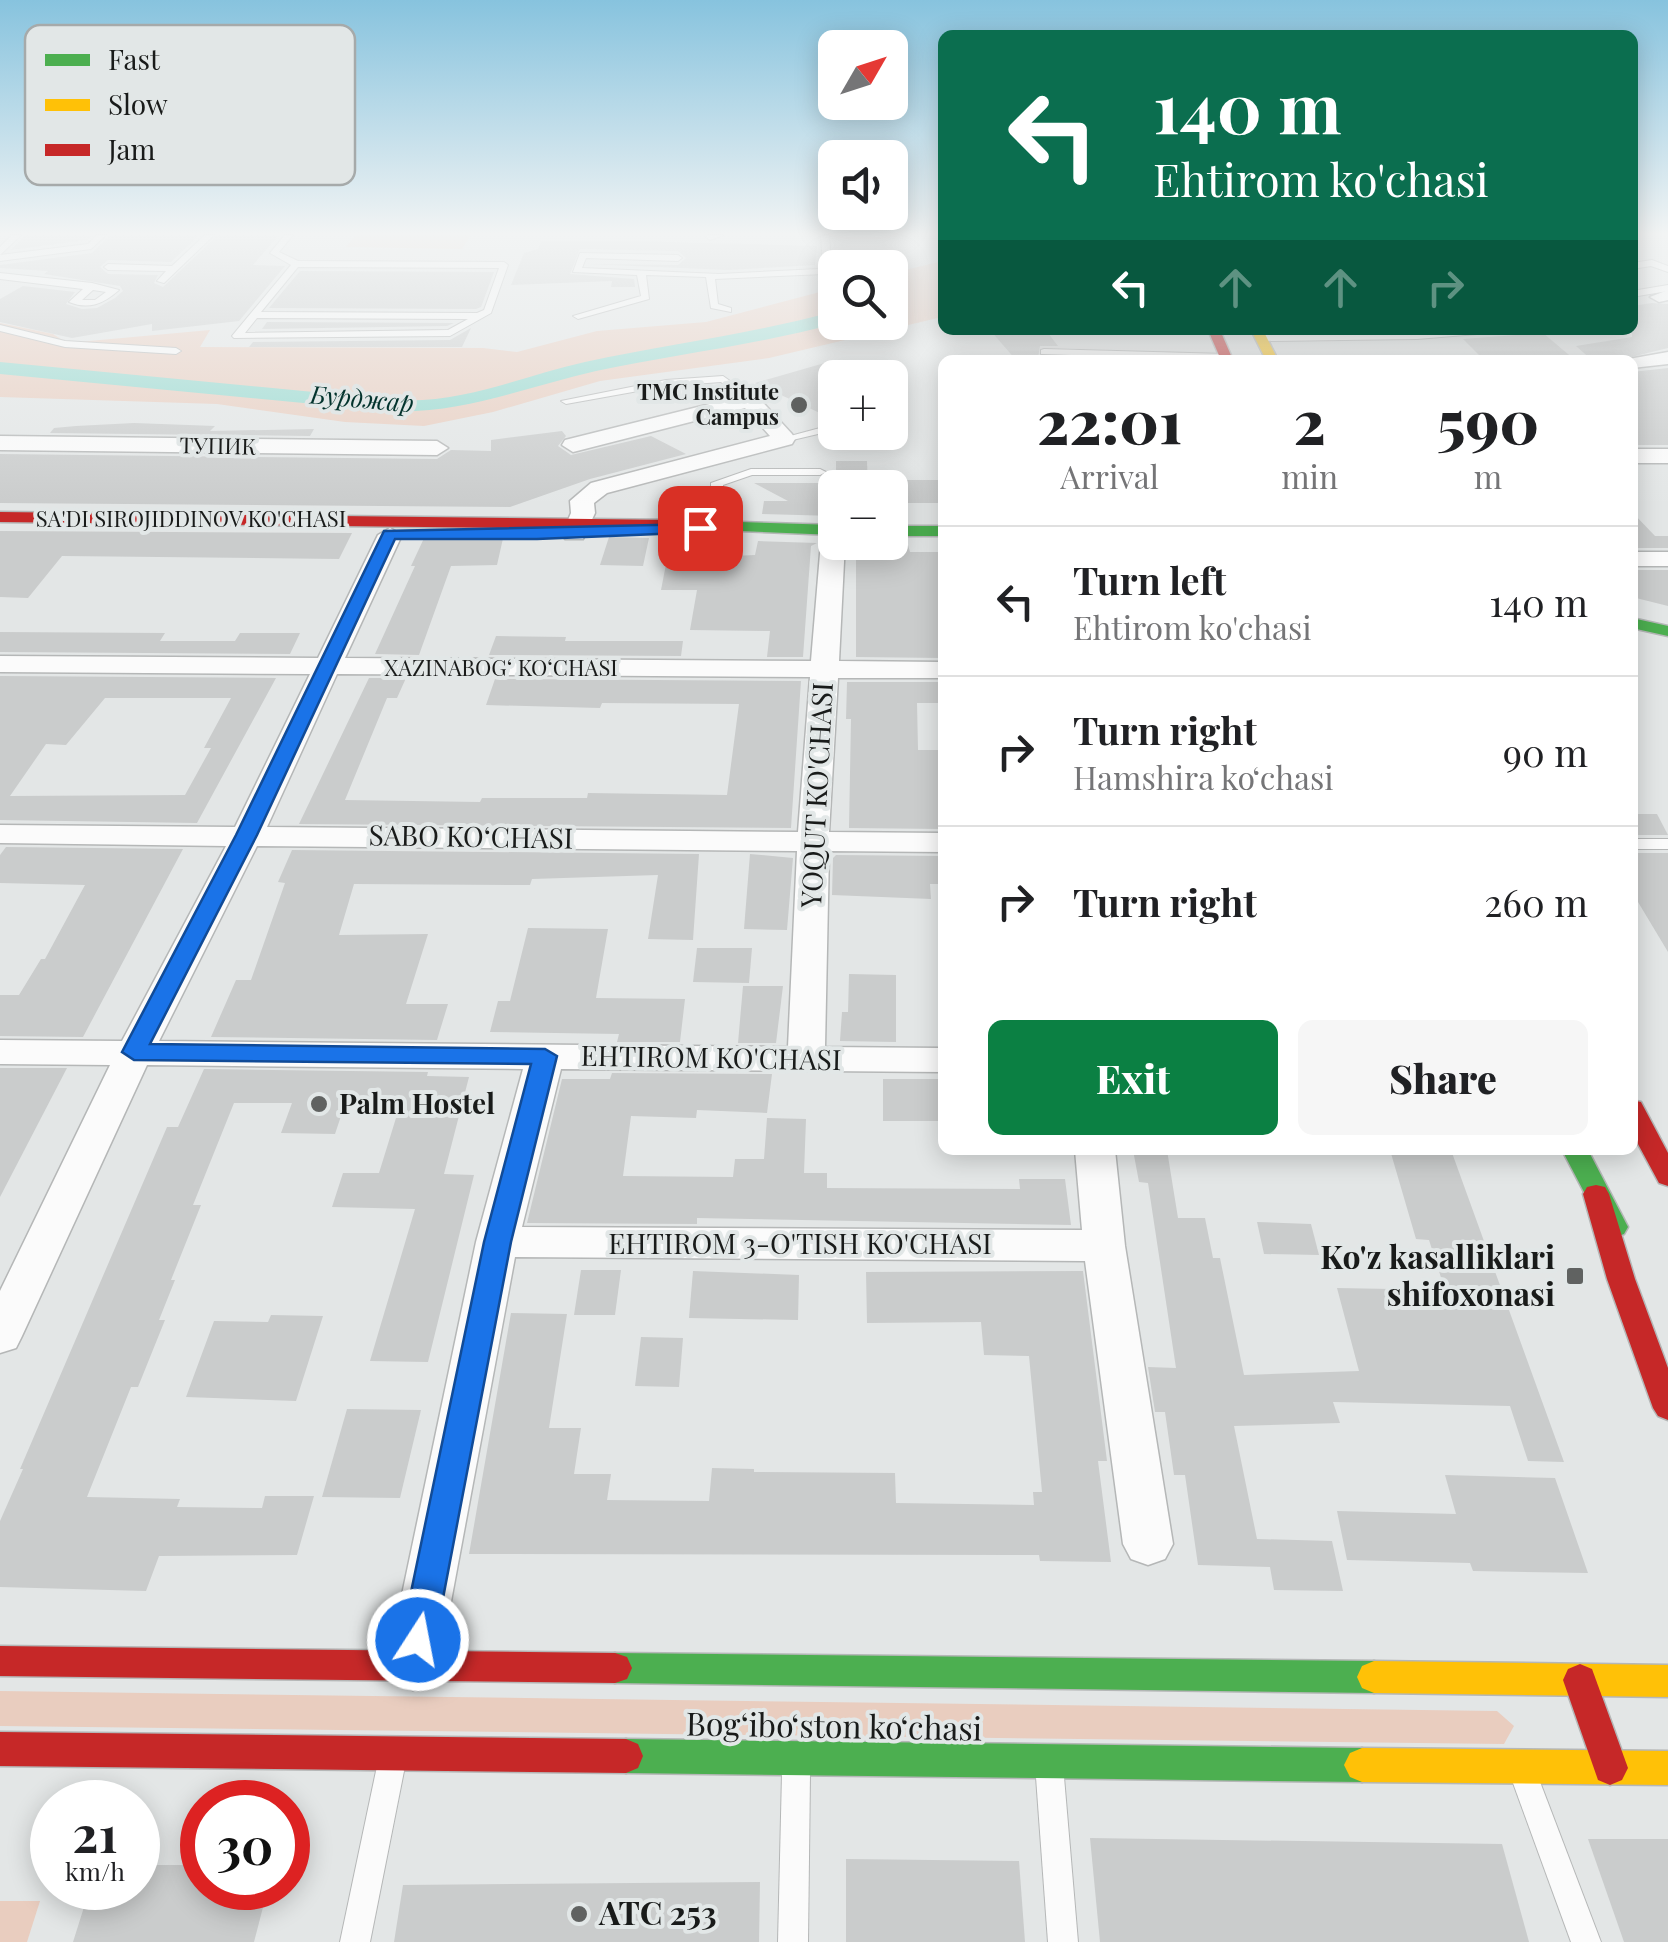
<!DOCTYPE html>
<html lang="en">
<head>
<meta charset="utf-8">
<style>
  body { margin:0; font-family:"Playfair Display",serif; background:#f6f6f6; color:#202124; height:100vh; display:flex; flex-direction:column; font-size:38px; white-space:nowrap }
  * { box-sizing:border-box; margin:0 }
  p { font-size:32px; color:#757577 }
  .icon { flex:none; width:55px; height:55px; fill:none; stroke:currentColor; stroke-width:2; stroke-linecap:round; stroke-linejoin:round }
  .map { position:relative; flex:1; overflow:hidden }
  .drawer { position:absolute; left:938px; top:355px; width:700px; height:800px; display:flex; flex-direction:column; background:#fff; border-radius:15px; box-shadow:0 5px 25px #0003 }
  .drawer>* { flex:none }
  .top-card { position:absolute; left:938px; top:30px; width:700px; height:305px; border-radius:15px; box-shadow:0 5px 25px #0003; background:#0b6e4f; color:#fff; overflow:hidden }
  .needle { width:65px; rotate:51deg }
  .fabs { position:absolute; left:818px; top:30px; display:grid; gap:20px }
  .fabs a { display:grid; place-items:center; width:90px; height:90px; border-radius:15px; background:#fff; box-shadow:0 5px 25px #0003; font-size:50px }
  .speed { position:absolute; left:30px; top:1780px; display:flex; gap:20px; font-size:50px; font-weight:700; text-align:center }
  .speed>* { display:grid; place-content:center; width:130px; height:130px; border-radius:50%; background:#fff; box-shadow:0 5px 25px #0003; line-height:1 }
  .speed small { font-size:25px; font-weight:400 }
  .speed .limit { border:15px solid #d22; background:#fff; color:#111 }
  .pin { position:absolute; display:grid; place-items:center; width:85px; height:85px; color:#fff; margin:-42px; border-radius:20px; box-shadow:0 5px 15px #0006 }
  .me { position:absolute; width:110px; margin:-55px; rotate:11deg; stroke-linejoin:round; filter:drop-shadow(0 0 8px #0008) }
  .turn { display:flex; align-items:center; gap:35px; height:210px; padding:0 50px; font-size:45px }
  .turn .icon { width:130px; height:130px; stroke-width:2.5 }
  .turn b { display:block; font-size:70px; line-height:85px }
  .lanes { display:flex; align-items:center; height:95px; padding:0 50px; background:#0003; justify-content:center; gap:50px; direction:ltr }
  .lanes .off { opacity:.35 }
  .eta { display:flex; justify-content:space-evenly; align-items:center; height:170px; text-align:center }
  .eta b { font-size:60px; font-weight:800; line-height:70px }
  .action { display:flex; gap:20px; margin-top:auto; padding:20px 50px }
  .action a { flex:1; height:115px; border-radius:15px; background:#0b8043; color:#fff; font-size:40px; font-weight:800; line-height:115px; text-align:center }
  .action a+a { background:#f6f6f6; color:#202124 }
  ul { padding:0; list-style:none }
  li { display:flex; align-items:center; gap:30px; height:150px; padding:0 50px; border-top:2px solid #e0e0e0 }
  li div { flex:1 }
  li b { display:block; font-size:38px }
  li em { font-style:normal }
  .map>svg:first-child { display:block }
  .green { fill:#e9cdbf }
  .water { fill:#95d9cf }
  .building { fill:#cacccc; fill-rule:evenodd }
  .lines { fill:none; stroke-linecap:round; stroke-linejoin:round }
  .lane-casing { stroke:#b5b7b7; stroke-width:2 }
  .street-casing { stroke:#b5b7b7; stroke-width:3 }
  .fast-casing { stroke:#b5b7b7; stroke-width:3 }
  .slow-casing { stroke:#b5b7b7; stroke-width:3 }
  .jam-casing { stroke:#b5b7b7; stroke-width:3 }
  .lane { fill:#fbfbfb; fill-rule:evenodd }
  .street { fill:#fbfbfb; fill-rule:evenodd }
  .fast { fill:#4caf50; fill-rule:evenodd }
  .slow { fill:#ffc107; fill-rule:evenodd }
  .jam { fill:#c62828; fill-rule:evenodd }
  .route { fill:#1a73e8; stroke:#114b97; stroke-width:2.5 }
  .poi-dot { fill:#606261; stroke:#e2e7e7; stroke-width:4 }
  .labels { text-anchor:middle; stroke-width:8; stroke-linejoin:round; paint-order:stroke }
  .far-poi-label { font-size:22px; font-weight:bold; fill:#191b1a; stroke:#e2e7e7; text-anchor:end }
  .far-street-label { font-size:22px; fill:#191b1a; stroke:#e2e7e7 }
  .far-water-label { font-size:25px; font-style:italic; fill:#03332d; stroke:#e2e7e7 }
  .street-label { font-size:28px; fill:#191b1a; stroke:#e2e7e7 }
  .poi-label { font-size:28px; font-weight:bold; fill:#191b1a; stroke:#e2e7e7; text-anchor:start }
  .near-poi-label { font-size:32px; font-weight:bold; fill:#191b1a; stroke:#e2e7e7; text-anchor:end }
  .near-street-label { font-size:32px; fill:#191b1a; stroke:#e2e7e7 }
  .key { fill:#e2e7e7; stroke:#a6aaaa; stroke-width:2.5 }
  .key-label { font-size:28px; fill:#191b1a }
</style>
</head>
<body>
<div class="map">
<svg width="1668" height="1942" viewBox="0 0 1668 1942">
  <rect width="100%" height="100%" fill="#e3e6e6"/>
  <g class="green">
    <path d="M356,235H471L462,249L346,247Z"/>
    <path d="M942,261V317L769,358L600,381L493,412L424,426L345,422L217,404L0,397V323L53,334L67,343L210,330L200,347L483,348L517,352L597,331L706,322L835,288V322H890V274Z"/>
    <path d="M0,1691L1497,1711L1514,1726L1504,1744L0,1726Z"/>
    <path d="M0,1901H40L27,1942H0Z"/>
  </g>
  <path class="water" d="M835,311L837,323C757,345 676,354 596,371C525,387 461,415 387,411L0,374V362L397,400C463,404 522,376 585,362C669,344 753,334 835,311Z"/>
  <g class="building">
    <path d="M25,235H92L86,240L11,250Z"/>
    <path d="M110,235H199L171,262L108,260L100,267L108,274L158,275L154,283L163,287L218,235H279L253,265L285,266L239,321L152,331V324L72,338L0,322V299L23,286L75,292L66,304L82,309L97,308L115,298L123,291L120,286L44,274L48,271L0,268V265L92,253Z"/>
    <path d="M541,241H627L817,246L815,265L728,270L587,264L678,265L686,258L678,251L580,249L570,274L634,279L635,287H611L612,281L511,285L524,253L538,249Z"/>
    <path d="M300,271L494,272L481,307L476,309L269,308Z"/>
    <path d="M1652,303L1668,304V348L1619,360H1592L1576,346L1632,337V306Z"/>
    <path d="M267,322L454,323L447,326L262,329Z"/>
    <path d="M471,328L462,347H249L253,342L450,340Z"/>
    <path d="M990,330L1048,333L1058,346H1040L1038,357L1069,360H1016Z"/>
    <path d="M1543,333L1575,360H1484L1463,339Z"/>
    <path d="M835,360V420L755,383Z"/>
    <path d="M1668,368V445H1632V372Z"/>
    <path d="M134,423L215,426L210,431L314,429L310,436L50,433L54,428L76,426Z"/>
    <path d="M562,431L566,436L558,446L571,455L651,436L686,454L590,479L510,507L0,503V454L437,459L451,450L491,451V440Z"/>
    <path d="M836,461H867L868,488H836Z"/>
    <rect x="890" y="480" width="52" height="23"/>
    <path d="M754,483H835V516L762,514L764,501H788Z"/>
    <path d="M1632,512L1655,536H1668V548H1632Z"/>
    <path d="M0,531L352,533L339,559L62,556L28,598L0,597Z"/>
    <path d="M426,534H504L497,565L451,566L419,655L375,654L415,566H411Z"/>
    <path d="M609,537L649,538L643,566L600,565Z"/>
    <path d="M758,541L817,543L811,546L803,657H767L770,631L690,630L697,590H661L667,559L755,555Z"/>
    <path d="M856,542L908,545L910,552H939L942,658L856,657Z"/>
    <path d="M1632,570H1668V606L1632,597Z"/>
    <path d="M0,632L165,633L160,641H235L240,633H300L290,654L0,652Z"/>
    <path d="M496,636L566,637L565,641H683L681,656L489,655Z"/>
    <path d="M0,676L276,678L197,823L0,820ZM105,698H231L204,748H211L185,795L10,796L46,744L66,745Z"/>
    <path d="M369,678H406L397,698H387L345,800L480,802L482,798H587L588,793L727,795L739,704L602,703L600,708L486,705L495,679L801,681L791,828L299,824Z"/>
    <path d="M847,682H942V703H917L918,750H942V829L849,828L851,719H846Z"/>
    <path d="M1632,814H1657L1668,835H1632Z"/>
    <path d="M6,847L183,849L83,1037L0,1036V995H19L41,959H45L85,885L0,883V855Z"/>
    <path d="M292,850L699,854L693,940L648,939L658,875L532,879L530,885L354,884L339,935L428,934L406,1004H448L437,1040L211,1037L236,980H251L285,883L278,882Z"/>
    <path d="M1632,853H1668V952L1632,892Z"/>
    <path d="M750,854L793,858L787,930L744,929Z"/>
    <path d="M836,855L942,856V884H930L931,899L832,895L833,858Z"/>
    <path d="M528,928L608,929L596,998L685,999L680,1042H617L619,1034L490,1032L498,1001H510Z"/>
    <path d="M697,948H752L749,983L693,982Z"/>
    <path d="M849,974L896,975V1042L840,1041L842,1012H848Z"/>
    <path d="M743,986H783L776,1043H738Z"/>
    <path d="M0,1068H67L0,1197Z"/>
    <path d="M204,1069L428,1072L427,1076L469,1077L444,1174L474,1175L428,1362L370,1361L415,1209L332,1207L343,1173H379L400,1105L345,1104L335,1134L281,1133L292,1103H234L193,1205H201L171,1280H175L159,1320H165L138,1387H131L87,1497L180,1499L177,1507L262,1508L265,1496H314L297,1555L159,1556L146,1591L0,1587V1521L23,1469H20L167,1127H178Z"/>
    <path d="M612,1073L772,1074L767,1113L697,1110L696,1118L631,1116L623,1176L733,1177L735,1159H764L767,1118L806,1119L804,1173H827V1188L1020,1189L1019,1179H1065L1071,1225L697,1218V1224L527,1223L562,1079H610Z"/>
    <rect x="883" y="1079" width="59" height="42"/>
    <path d="M1133,1150H1167L1178,1218H1205L1213,1258H1220L1244,1375L1359,1371L1337,1288L1445,1290L1429,1240L1416,1239L1390,1150H1451L1564,1462L1528,1461L1510,1406L1333,1402L1340,1423L1234,1426L1257,1539L1332,1541L1343,1591L1274,1590L1270,1567L1198,1565L1185,1475H1174L1165,1412H1155L1148,1367L1176,1368L1148,1183L1139,1182Z"/>
    <path d="M1257,1222L1311,1224L1319,1255L1264,1254Z"/>
    <path d="M581,1270H621L615,1315H574Z"/>
    <path d="M693,1271L799,1275L798,1320L689,1318Z"/>
    <path d="M1083,1271L1107,1461H1098L1111,1562L1040,1561L1039,1555L469,1554L511,1313L567,1314L549,1428H581L574,1474H611L607,1500L709,1501L712,1468L754,1469V1472L895,1473L896,1503L1034,1505L1033,1492H1042L1029,1356L984,1355L981,1322L867,1323L866,1272Z"/>
    <path d="M271,1315L323,1316L296,1401L186,1397L214,1321L268,1322Z"/>
    <path d="M641,1337L683,1338L679,1387L635,1386Z"/>
    <path d="M347,1409L421,1410L400,1498L322,1497Z"/>
    <path d="M1445,1475L1555,1478L1588,1573L1473,1571L1470,1563L1347,1560L1337,1511L1456,1514Z"/>
    <path d="M1090,1838L1502,1844L1529,1942H1100Z"/>
    <path d="M1588,1839H1668V1942H1624Z"/>
    <path d="M846,1859L1019,1861L1025,1942H846Z"/>
    <path d="M138,1865H202V1888H268L254,1942H73L90,1888H138Z"/>
    <path d="M760,1882L759,1942H394L403,1885Z"/>
  </g>
  <g class="lines">
    <g class="lane-casing">
      <g id="lane">
        <path d="M12,235H21L0,255V247Z"/>
        <path d="M97,235H106L91,249L0,261V255L88,244Z"/>
        <path d="M205,235H214L164,283L157,281L166,271L108,270L104,267L108,264L172,266Z"/>
        <path d="M285,235H293L279,252L298,261L504,262L508,265L491,313L450,336L234,338L232,336L291,265L270,253ZM298,267L499,268L484,310L477,313L261,312ZM257,318L468,319L448,330L245,333Z"/>
        <path d="M708,235H723L710,240L706,237Z"/>
        <path d="M821,235H829L831,267L824,274L715,279L718,304L731,308V312L711,308L706,277L646,275L649,299L578,319L573,316L641,296L637,275L573,272L580,253L678,255L682,258L678,261L586,258L582,268L719,274L819,269L823,266Z"/>
        <path d="M1652,260L1668,266V272L1651,266L1632,269V263Z"/>
        <path d="M0,273L92,283L119,290C103,304 89,310 69,302L83,289L0,279ZM93,290L106,292L95,300H82Z"/>
        <path d="M1668,285V291L1632,297V291Z"/>
        <path d="M0,325L65,341L176,348L181,351L176,354L65,347L0,331Z"/>
        <path d="M1454,330H1494L1489,333L1417,339L1261,341L1256,338L1261,335Z"/>
        <path d="M1044,349L1226,354L1231,357L1226,360L1041,354V350Z"/>
        <path d="M723,376L754,398V402H746L721,382L666,386L566,404L561,401L666,380Z"/>
        <path d="M835,424V430L784,442L779,439Z"/>
        <path d="M751,469H820L826,472L820,475H752L723,485V499L736,512L734,529L724,532V513L711,500V483Z"/>
        <rect x="1632" y="839" width="36" height="10"/>
        <path d="M390,1758L400,1762L404,1771L370,1942H340L376,1771L380,1762Z"/>
        <path d="M796,1761L806,1765L810,1774L808,1942H778L782,1774L786,1765Z"/>
        <path d="M1050,1764L1060,1768L1064,1777L1078,1942H1048L1036,1777L1040,1768Z"/>
        <path d="M1527,1770L1537,1774L1601,1942H1571L1513,1783L1517,1774Z"/>
      </g>
    </g>
    <g class="street-casing">
      <g id="street">
        <path d="M1668,290V300L1659,302L1650,297Z"/>
        <path d="M1668,352V364L1632,368V360H1623Z"/>
        <path d="M750,394L757,396L792,434L795,439L792,444L607,493L594,503L595,513L583,539H565L562,534L571,513L570,501L591,483L770,436L745,408L573,452L562,445L565,440Z"/>
        <path d="M0,436L437,441L448,448L437,455L0,450Z"/>
        <rect x="1632" y="449" width="36" height="14"/>
        <path d="M835,523V542H845L839,661L942,662V678H838L829,832L942,833V852L829,851L825,1047L942,1048V1072L561,1069L522,1227L1082,1230L1075,1150H1115L1125,1246L1173,1544L1165,1559L1148,1565L1131,1559L1123,1544L1085,1261L515,1257L439,1666L431,1683L413,1690L395,1683L387,1666L476,1242L523,1069L147,1065L22,1336L16,1348L0,1353V1291L110,1065L0,1064V1040L122,1041L226,846L0,843V825L235,827L310,674L0,672V656L318,658L378,535L390,528L402,535L345,658L811,661L822,530ZM337,674L810,677L798,832L267,827ZM257,846L797,851L788,1047L159,1041Z"/>
        <rect x="1632" y="552" width="36" height="14"/>
      </g>
    </g>
    <g class="fast-casing">
      <g id="fast">
        <path d="M675,520L835,525V535L670,528L667,525Z"/>
        <rect x="890" y="526" width="52" height="10"/>
        <path d="M1632,618L1668,626V636L1632,628Z"/>
        <path d="M1562,1150H1588L1628,1227L1624,1234L1615,1237L1606,1234Z"/>
        <path d="M615,1653L1374,1661L1386,1666L1391,1677L1386,1688L1374,1693L615,1683L603,1679L598,1668L603,1657Z"/>
        <path d="M626,1739L1362,1748L1374,1753L1380,1765L1374,1777L1362,1782L626,1773L614,1768L609,1756L614,1744Z"/>
      </g>
    </g>
    <g class="slow-casing">
      <g id="slow">
        <path d="M1251,330H1263L1278,360H1266Z"/>
        <path d="M1374,1661L1668,1665V1697L1374,1693L1362,1688L1357,1677L1362,1666Z"/>
        <path d="M1362,1748L1668,1751V1785L1362,1782L1350,1777L1344,1765L1350,1753Z"/>
      </g>
    </g>
    <g class="jam-casing">
      <g id="jam">
        <path d="M1208,330H1220L1233,360H1221Z"/>
        <path d="M0,512L675,520L683,525L675,530L0,522Z"/>
        <path d="M1632,1100L1641,1102L1668,1153V1186L1659,1183L1632,1133Z"/>
        <path d="M1596,1185L1605,1187L1609,1194L1635,1279L1668,1368V1420L1658,1416L1653,1408L1607,1279L1583,1194L1587,1187Z"/>
        <path d="M0,1646L615,1653L627,1657L632,1668L627,1679L615,1683L0,1676Z"/>
        <path d="M1580,1664L1592,1669L1628,1768L1622,1780L1610,1785L1598,1780L1563,1680L1568,1669Z"/>
        <path d="M0,1732L626,1739L638,1744L643,1756L638,1768L626,1773L0,1766Z"/>
      </g>
    </g>
    <use href="#lane" class="lane"/>
    <use href="#street" class="street"/>
    <use href="#fast" class="fast"/>
    <use href="#slow" class="slow"/>
    <use href="#jam" class="jam"/>
  </g>
  <linearGradient id="sky" x2="0" y2="1"><stop stop-color="#87c3de"/><stop offset="0.46" stop-color="#f2f4f4"/><stop offset="1" stop-color="#f2f4f4" stop-opacity="0"/></linearGradient>
  <rect width="1668" height="507" fill="url(#sky)"/>
  <path class="route" d="M700,524L708,528L706,532L537,539H395L257,835L150,1044L545,1049L557,1056L511,1242L435,1640L430,1651L418,1655L406,1651L401,1640L484,1242L531,1064L134,1060L122,1052L236,835L384,531Z"/>
  <g class="poi-dot">
    <circle cx="799" cy="405" r="10"/>
    <circle cx="319" cy="1104" r="10"/>
    <rect x="1565" y="1266" width="20" height="20" rx="5"/>
    <circle cx="579" cy="1914" r="10"/>
  </g>
  <g class="labels">
    <g class="far-poi-label">
      <text x="779" y="400">TMC Institute<tspan x="779" dy="25">Campus</tspan></text>
    </g>
    <g class="far-street-label">
      <text transform="translate(218 446) rotate(1)" y="8">ТУПИК</text>
      <text x="191" y="527">SA'DI SIROJIDDINOV KO'CHASI</text>
      <text x="501" y="676">XAZINABOG‘ KO‘CHASI</text>
    </g>
    <g class="far-water-label">
      <text transform="translate(362 399) rotate(5)" y="9">Бурджар</text>
    </g>
    <g class="street-label">
      <text transform="translate(817 795) rotate(-87)" y="10">YOQUT KO'CHASI</text>
      <text transform="translate(471 837) rotate(1)" y="10">SABO KO‘CHASI</text>
      <text transform="translate(711 1058) rotate(1)" y="10">EHTIROM KO'CHASI</text>
      <text x="800" y="1254">EHTIROM 3-O'TISH KO'CHASI</text>
    </g>
    <g class="poi-label">
      <text x="339" y="1114">Palm Hostel</text>
    </g>
    <g class="near-poi-label">
      <text x="1555" y="1269">Ko'z kasalliklari<tspan x="1555" dy="37">shifoxonasi</tspan></text>
      <text x="599" y="1925" text-anchor="start">АТС 253</text>
    </g>
    <g class="near-street-label">
      <text transform="translate(834 1727) rotate(1)" y="11">Bogʻiboʻston koʻchasi</text>
    </g>
  </g>
  <rect x="25" y="25" width="330" height="160" rx="15" class="key"/>
  <rect x="45" y="54" width="45" height="12" fill="#4caf50"/>
  <rect x="45" y="99" width="45" height="12" fill="#ffc107"/>
  <rect x="45" y="144" width="45" height="12" fill="#c62828"/>
  <g class="key-label">
    <text x="108" y="70">Fast</text>
    <text x="108" y="115">Slow</text>
    <text x="108" y="160">Jam</text>
  </g>
</svg>
<div class="fabs">
<a><svg class="needle" viewBox="-14 -14 28 28"><path d="M0-13l5 13h-10z" fill="#e53935"/><path d="M0 13l5-13h-10z" fill="#757577"/></svg></a>
<a><svg class="icon" aria-label="sound" viewBox="0 0 24 24"><path d="M4 9h4l5-4v14l-5-4H4zM17 9q2 3 0 6"/></svg></a>
<a><svg class="icon" aria-label="search" viewBox="0 0 24 24"><circle cx="10" cy="10" r="6"/><path d="M15 15l6 6"/></svg></a>
<a>+</a>
<a>−</a>
</div>
<div class="speed"><div>21<small>km/h</small></div><div class="limit">30</div></div>
<div class="pin" style="left:700px;top:528px;background:#d93025"><svg class="icon" aria-label="arrive" viewBox="0 0 24 24"><path d="M6 21V4h12l-3 4 3 4H6"/></svg></div>
<svg class="me" style="left:418px;top:1640px" viewBox="-20 -20 40 40"><circle r="17" fill="#1a73e8" stroke="#fff" stroke-width="3"/><path d="M0-11L8 9 0 5-8 9z" fill="#fff"/></svg>
<div class="top-card">
<div class="turn"><svg class="icon" aria-label="left" viewBox="0 0 24 24"><path d="M17 20v-9H6M10 6l-5 5 5 5"/></svg><div><b>140 m</b>Ehtirom ko'chasi</div></div>
<div class="lanes"><svg class="icon" aria-label="left" viewBox="0 0 24 24"><path d="M17 20v-9H6M10 6l-5 5 5 5"/></svg><svg class="icon off" aria-label="ahead" viewBox="0 0 24 24"><path d="M12 20V5M6 11l6-6 6 6"/></svg><svg class="icon off" aria-label="ahead" viewBox="0 0 24 24"><path d="M12 20V5M6 11l6-6 6 6"/></svg><svg class="icon off" aria-label="right" viewBox="0 0 24 24"><path d="M7 20v-9h11M14 6l5 5-5 5"/></svg></div>
</div>
<section class="drawer">
<div class="eta">
<div><b>22:01</b><p>Arrival</p></div>
<div><b>2</b><p>min</p></div>
<div><b>590</b><p>m</p></div>
</div>
<ul>
<li><svg class="icon" aria-label="left" viewBox="0 0 24 24"><path d="M17 20v-9H6M10 6l-5 5 5 5"/></svg><div><b>Turn left</b><p>Ehtirom ko'chasi</p></div><em>140 m</em></li>
<li><svg class="icon" aria-label="right" viewBox="0 0 24 24"><path d="M7 20v-9h11M14 6l5 5-5 5"/></svg><div><b>Turn right</b><p>Hamshira ko‘chasi</p></div><em>90 m</em></li>
<li><svg class="icon" aria-label="right" viewBox="0 0 24 24"><path d="M7 20v-9h11M14 6l5 5-5 5"/></svg><div><b>Turn right</b></div><em>260 m</em></li>
</ul>
<div class="action"><a>Exit</a><a>Share</a></div>
</section>
</div>
</body>
</html>
